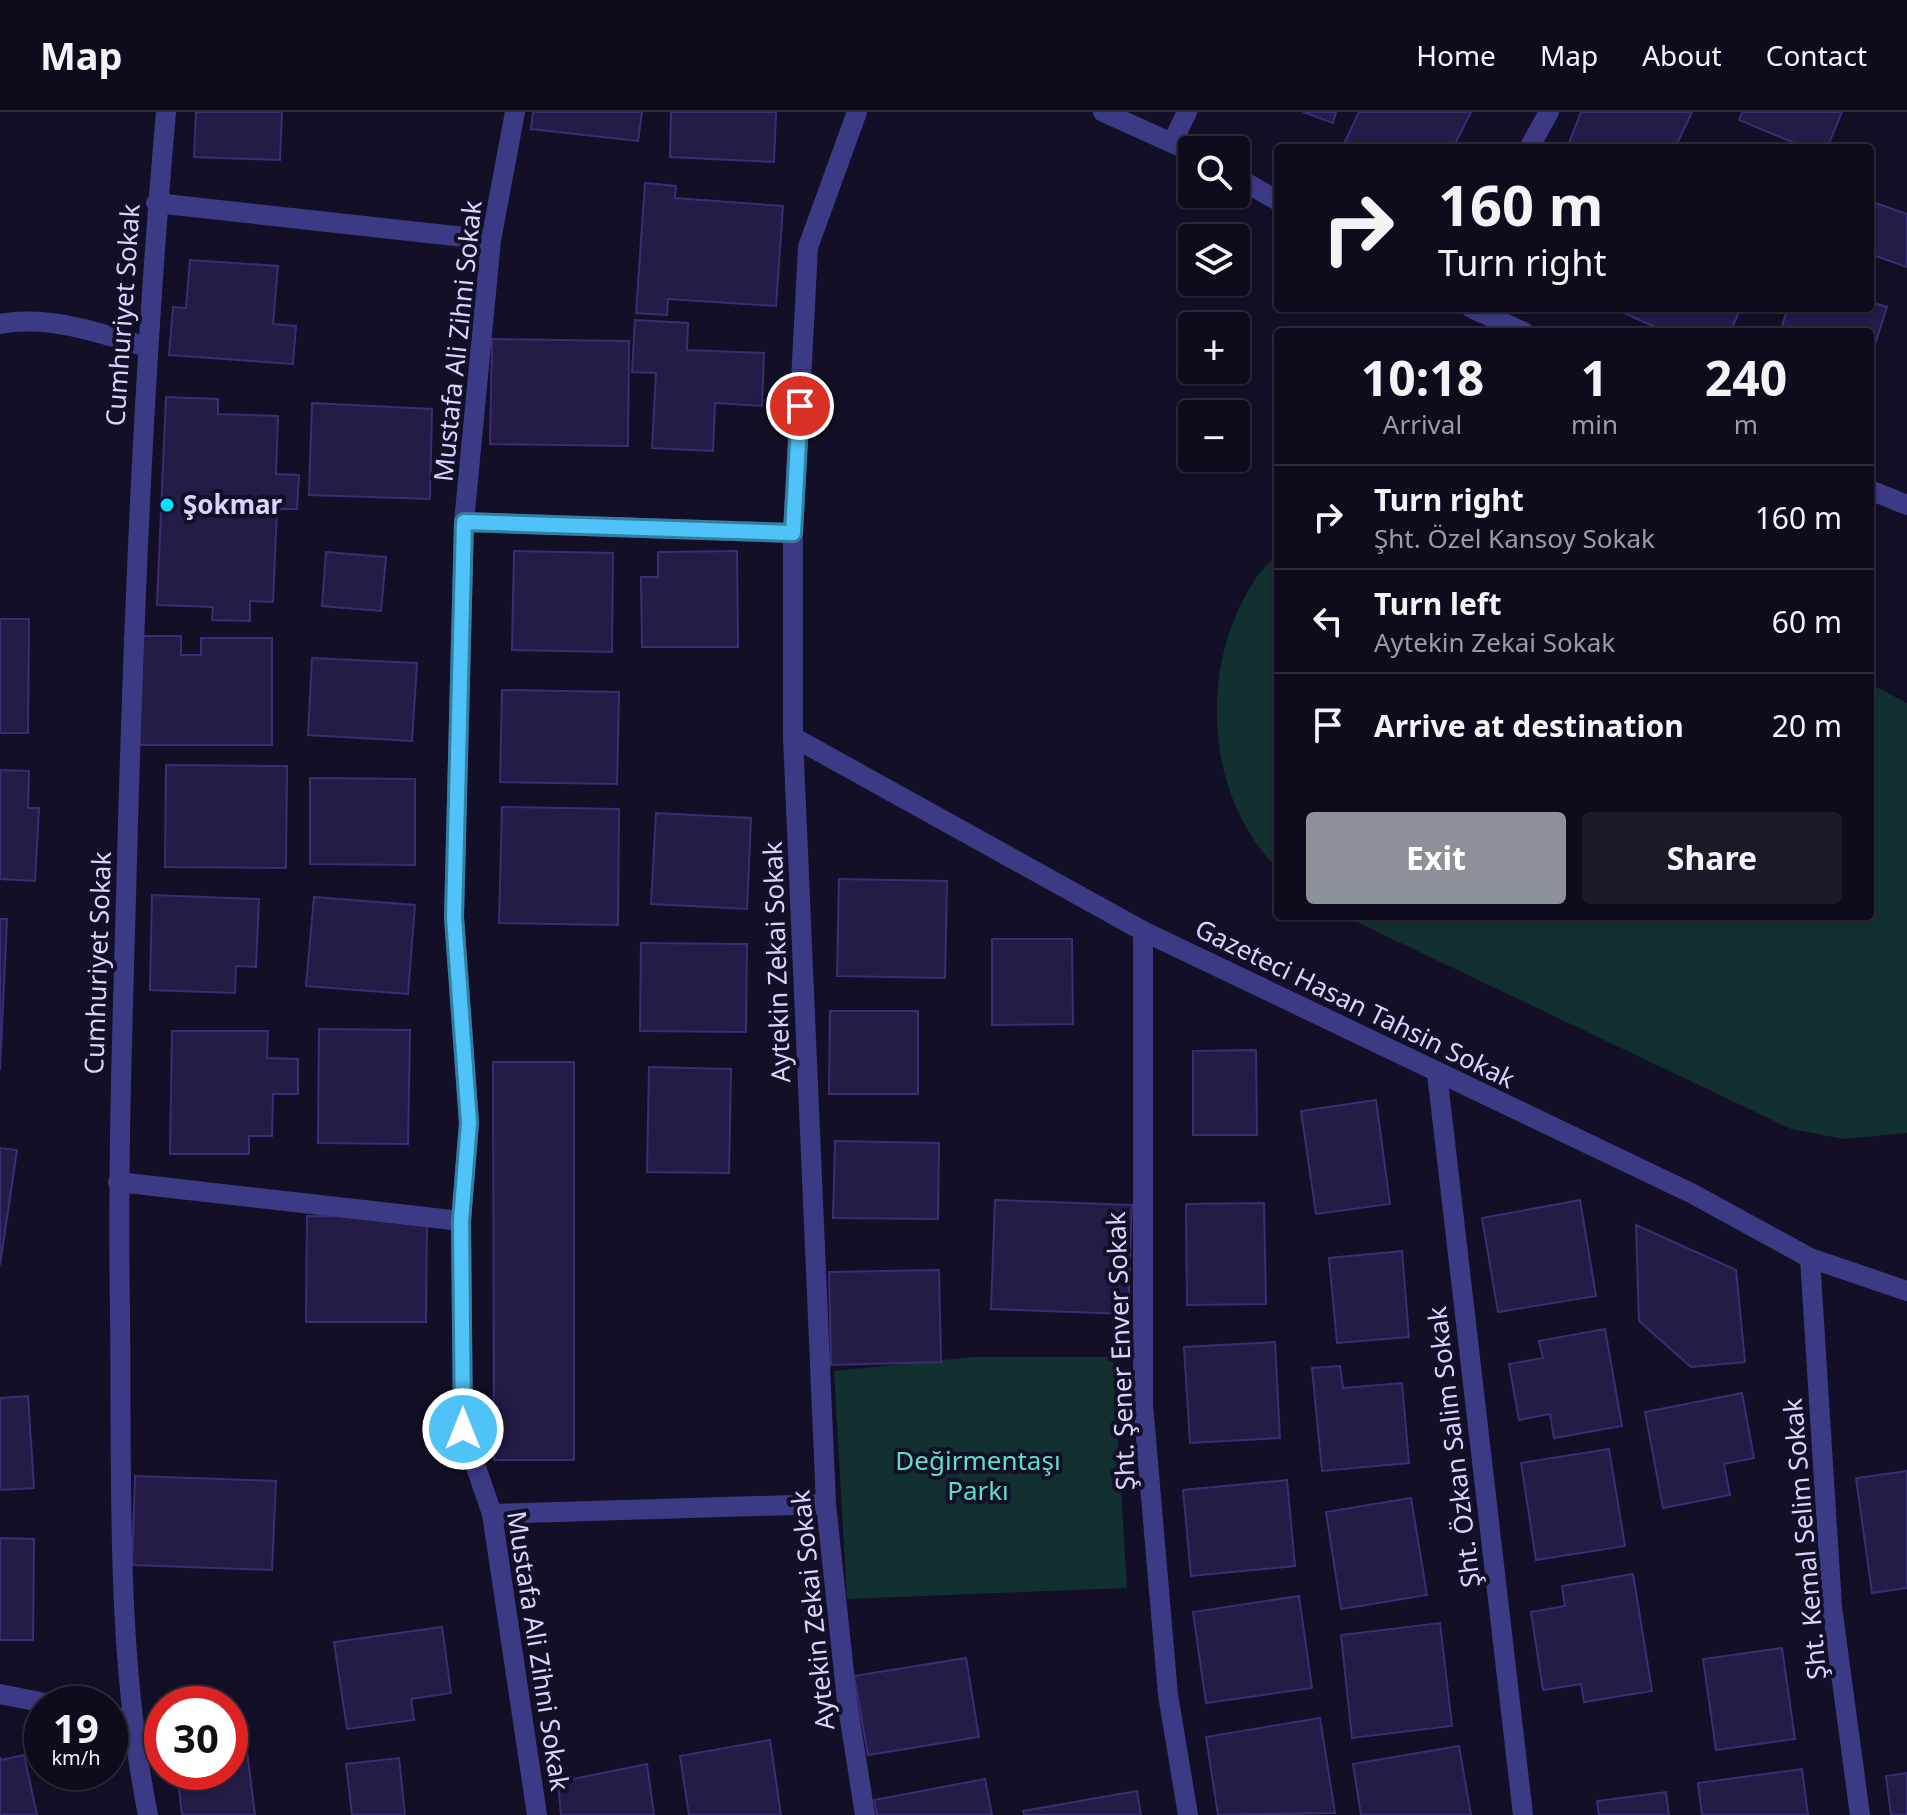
<!DOCTYPE html>
<html lang="en">
<head>
<meta charset="utf-8">
<style>
  body { margin:0; font-family:"Noto Sans",sans-serif; background:#1c1929; color:#f1f3f6; height:100vh; display:flex; flex-direction:column; font-size:30px; white-space:nowrap }
  * { box-sizing:border-box; margin:0 }
  p { font-size:26px; color:#9b9ba3 }
  .icon { flex:none; width:44px; height:44px; fill:none; stroke:currentColor; stroke-width:2; stroke-linecap:round; stroke-linejoin:round }
  .map { position:relative; flex:1; overflow:hidden }
  .panel { position:absolute; left:1274px; top:216px; width:600px; height:592px; display:flex; flex-direction:column; background:#0e0b1c; border-radius:8px; box-shadow:0 2px 6px #0004,0 0 0 2px #2e2b3b }
  .panel>* { flex:none }
  .top-card { position:absolute; left:1274px; top:32px; width:600px; height:168px; border-radius:8px; box-shadow:0 2px 6px #0004,0 0 0 2px #2e2b3b; background:#0e0b1c; color:#f1f3f6; overflow:hidden }
  .fabs { position:absolute; left:1178px; top:24px; display:grid; gap:16px }
  .fabs a { display:grid; place-items:center; width:72px; height:72px; border-radius:8px; background:#0e0b1c; box-shadow:0 2px 6px #0004,0 0 0 2px #2e2b3b; font-size:40px }
  .speed { position:absolute; left:24px; top:1574px; display:flex; gap:16px; font-size:40px; font-weight:700; text-align:center }
  .speed>* { display:grid; place-content:center; width:104px; height:104px; border-radius:50%; background:#0e0b1c; box-shadow:0 2px 6px #0004,0 0 0 2px #2e2b3b; line-height:1 }
  .speed small { font-size:20px; font-weight:400 }
  .speed .limit { border:12px solid #d22; background:#fff; color:#111 }
  .pin { position:absolute; display:grid; place-items:center; width:68px; height:68px; color:#fff; margin:-34px; border:4px solid #fff; border-radius:50%; box-shadow:0 2px 8px #0007 }
  .me { position:absolute; width:88px; margin:-44px; rotate:0deg; stroke-linejoin:round; filter:drop-shadow(0 0 6px #0008) }
  .turn { display:flex; align-items:center; gap:28px; height:168px; padding:0 32px; font-size:36px }
  .turn .icon { width:104px; height:104px; stroke-width:2.5 }
  .turn b { display:block; font-size:56px; line-height:68px }
  .eta { display:flex; justify-content:space-evenly; align-items:center; height:136px; text-align:center }
  .eta b { font-size:48px; font-weight:700; line-height:56px }
  .action { display:flex; gap:16px; margin-top:auto; padding:16px 32px }
  .action a { flex:1; height:92px; border-radius:8px; background:#8c9099; color:#fff; font-size:32px; font-weight:700; line-height:92px; text-align:center }
  .action a+a { background:#1c1929; color:#f1f3f6 }
  ul { padding:0; list-style:none }
  li { display:flex; align-items:center; gap:24px; height:104px; padding:0 32px; border-top:2px solid #2e2b3b }
  li div { flex:1 }
  li b { display:block; font-size:30px }
  li em { font-style:normal }
  header { display:flex; align-items:center; gap:48px; box-sizing:border-box; height:112px; padding:0 40px; background:#0e0b1c; border-bottom:2px solid #2e2b3b }
  header strong { font-size:38px }
  nav { display:flex; gap:44px; margin-inline-start:auto; font-size:28px }
  .map>svg:first-child { display:block }
  .green { fill:#12302f }
  .building { fill:#241b47; stroke:#3b2d73; stroke-width:2 }
  .lines { fill:none; stroke-linecap:round; stroke-linejoin:round }
  .minor { stroke:#3d3a85; stroke-width:20 }
  .route-casing { stroke:#337fa1; stroke-width:20 }
  .route { stroke:#4fc3f7; stroke-width:14 }
  .poi-dot { fill:#00e5ff; stroke:#130f26; stroke-width:3 }
  .labels { text-anchor:middle; stroke-width:8; stroke-linejoin:round; paint-order:stroke }
  .street-label { font-size:26px; fill:#d9d4ff; stroke:#130f26 }
  .poi-label { font-size:26px; font-weight:bold; fill:#d9d4ff; stroke:#130f26; text-anchor:start }
  .park-label { font-size:26px; fill:#5fe0c0; stroke:#130f26 }
</style>
</head>
<body>
<header>
<strong>Map</strong>
<nav><a>Home</a><a>Map</a><a>About</a><a>Contact</a></nav>
</header>
<div class="map">
<svg width="1907" height="1703" viewBox="0 0 1907 1703">
  <rect width="100%" height="100%" fill="#130f26"/>
  <g class="green">
    <path d="M1278,443V757C1213,693 1201,585 1236,503C1246,481 1258,457 1278,443Z"/>
    <path d="M1870,572L1907,591V1021L1844,1027L1791,1017L1344,804H1870Z"/>
    <path d="M973,1245H1113L1127,1476L847,1487L834,1259Z"/>
  </g>
  <g class="building">
    <path d="M196,0H282L280,48L194,45Z"/>
    <path d="M533,0H642L638,29L531,17Z"/>
    <path d="M671,0H776L774,50L670,45Z"/>
    <path d="M1303,0H1336L1333,11Z"/>
    <path d="M1359,0H1471L1453,36H1342Z"/>
    <path d="M1581,0H1692L1675,36H1567Z"/>
    <path d="M1742,0H1842L1827,36H1807L1739,8Z"/>
    <path d="M645,71L676,74L675,86L783,94L776,194L668,187L667,203L636,201Z"/>
    <path d="M1870,89L1907,102V155L1870,142Z"/>
    <path d="M190,148L278,154L273,212L296,214L293,252L169,243L173,195L186,196Z"/>
    <path d="M1870,190L1887,195L1870,248V220H1780L1788,196H1870Z"/>
    <path d="M1613,196H1741L1730,220H1666Z"/>
    <path d="M635,208L688,211L687,238L764,241L762,294L715,291L713,339L652,336L656,261L632,260Z"/>
    <path d="M492,227L629,229L628,334L490,332Z"/>
    <path d="M166,285L218,287V302L278,304L276,362L299,363L297,397H277L273,490L250,489V509L212,508L213,495L157,493Z"/>
    <path d="M312,291L432,297L430,387L309,383Z"/>
    <path d="M514,439L613,441L612,540L512,538Z"/>
    <path d="M737,439L738,535H642L641,465H658V440Z"/>
    <path d="M326,440L386,445L381,499L322,494Z"/>
    <path d="M0,507H29L28,621H0Z"/>
    <path d="M125,524H181V543H201V526H272V633H125Z"/>
    <path d="M312,546L417,551L412,629L308,623Z"/>
    <path d="M502,578L619,580L617,672L500,670Z"/>
    <path d="M166,653L287,654L286,756L165,755Z"/>
    <path d="M0,658L29,659L28,696H39L35,769L0,767Z"/>
    <path d="M310,666L415,667V753L310,752Z"/>
    <path d="M502,695L619,697L618,813L499,811Z"/>
    <path d="M656,701L751,706L747,797L651,792Z"/>
    <path d="M839,767L947,769L945,866L837,864Z"/>
    <path d="M152,783L259,787L256,855L236,854L235,881L150,878Z"/>
    <path d="M314,785L415,793L408,882L306,874Z"/>
    <path d="M0,807H7L0,958Z"/>
    <path d="M992,827H1072L1073,912L992,913Z"/>
    <path d="M641,831L747,832L746,920L640,919Z"/>
    <path d="M830,899H918V982H829Z"/>
    <path d="M319,917L410,918L408,1032L318,1031Z"/>
    <path d="M172,919H268L267,946L298,947V982H273L272,1024H249V1042H170Z"/>
    <path d="M1256,938L1257,1023H1193V939Z"/>
    <path d="M493,950H574V1348H494Z"/>
    <path d="M649,955L731,957L729,1061L647,1060Z"/>
    <path d="M1376,988L1390,1092L1316,1102L1301,999Z"/>
    <path d="M835,1029L939,1031L938,1107L833,1106Z"/>
    <path d="M0,1036L17,1038L0,1153Z"/>
    <path d="M995,1088L1132,1093L1128,1202L991,1197Z"/>
    <path d="M1580,1088L1596,1184L1498,1200L1482,1106Z"/>
    <path d="M1264,1091L1266,1192L1187,1193L1186,1092Z"/>
    <path d="M307,1104L427,1105L426,1210H306Z"/>
    <path d="M1636,1113L1736,1158L1745,1250L1691,1255L1639,1209Z"/>
    <path d="M1402,1139L1409,1225L1337,1231L1329,1146Z"/>
    <path d="M939,1158L941,1250L831,1253L829,1160Z"/>
    <path d="M1605,1217L1622,1314L1554,1326L1550,1302L1519,1308L1509,1252L1543,1246L1539,1229Z"/>
    <path d="M1275,1230L1280,1326L1190,1331L1184,1235Z"/>
    <path d="M1340,1254L1343,1276L1402,1271L1409,1351L1322,1359L1312,1256Z"/>
    <path d="M1742,1281L1754,1346L1724,1352L1730,1383L1663,1396L1645,1300Z"/>
    <path d="M28,1284L34,1376L0,1378V1286Z"/>
    <path d="M1609,1337L1625,1434L1536,1448L1521,1351Z"/>
    <path d="M1907,1359V1476L1872,1481L1856,1366Z"/>
    <path d="M135,1364L276,1369L272,1458L132,1453Z"/>
    <path d="M1287,1368L1295,1454L1191,1464L1183,1378Z"/>
    <path d="M1411,1386L1427,1483L1341,1497L1326,1400Z"/>
    <path d="M0,1426L34,1427L33,1528H0Z"/>
    <path d="M1633,1462L1652,1579L1584,1590L1581,1572L1543,1578L1531,1500L1565,1494L1562,1474Z"/>
    <path d="M1299,1484L1312,1576L1206,1591L1193,1500Z"/>
    <path d="M1440,1511L1452,1614L1352,1626L1341,1523Z"/>
    <path d="M442,1515L451,1581L411,1587L414,1608L347,1617L334,1530Z"/>
    <path d="M1782,1536L1795,1627L1716,1638L1703,1547Z"/>
    <path d="M966,1546L979,1625L868,1643L854,1564Z"/>
    <path d="M1320,1606L1335,1701L1218,1703L1206,1625Z"/>
    <path d="M243,1607L255,1703H182L177,1660H230V1609Z"/>
    <path d="M770,1628L781,1703H689L680,1644Z"/>
    <path d="M1459,1634L1471,1703H1361L1353,1652Z"/>
    <path d="M24,1643L37,1703H0V1645L1,1648Z"/>
    <path d="M399,1646L405,1703H352L346,1652Z"/>
    <path d="M647,1652L654,1703H561L558,1670Z"/>
    <path d="M1802,1657L1808,1703H1702L1698,1671Z"/>
    <path d="M1907,1661V1703H1891L1886,1664Z"/>
    <path d="M985,1667L992,1703H877L874,1688Z"/>
    <path d="M1137,1679L1141,1703H1024L1023,1699Z"/>
    <path d="M1666,1680L1669,1703H1599L1597,1689Z"/>
  </g>
  <g class="lines">
    <g class="minor">
      <path d="M515,0L491,128L464,410L454,805L469,1011L461,1109L463,1317L492,1402L537,1703"/>
      <path d="M857,0L808,135L793,421V625L826,1392L847,1589L865,1703"/>
      <path d="M1103,0L1192,40"/>
      <path d="M1173,29L1187,0"/>
      <path d="M1529,36L1549,0"/>
      <path d="M1236,65L1278,89"/>
      <path d="M156,91L491,128"/>
      <path d="M1471,196L1524,220"/>
      <path d="M0,212C50,203 99,221 147,235"/>
      <path d="M1870,378L1907,393"/>
      <path d="M464,410L793,421"/>
      <path d="M793,625L1143,819L1693,1082L1810,1146L1907,1179"/>
      <path d="M1143,819V1292L1168,1583L1188,1703"/>
      <path d="M1437,961L1523,1703"/>
      <path d="M118,1070L461,1109"/>
      <path d="M1810,1146L1832,1495L1860,1703"/>
      <path d="M492,1402L826,1392"/>
      <path d="M0,1582L50,1592"/>
      <path d="M110,1604L131,1608"/>
      <path d="M148,1703C115,1538 122,1367 120,1199C117,1036 124,873 128,710C135,473 145,237 166,0"/>
    </g>
  </g>
  <g class="lines">
    <g class="route-casing">
      <path id="route" d="M463,1317L461,1109L469,1011L454,805L464,410L793,421L800,294"/>
    </g>
    <use href="#route" class="route"/>
  </g>
  <circle class="poi-dot" cx="167" cy="393" r="8"/>
  <g class="labels">
    <g class="street-label">
      <text transform="translate(123 203) rotate(-86)" y="9">Cumhuriyet Sokak</text>
      <text transform="translate(458 229) rotate(-84)" y="9">Mustafa Ali Zihni Sokak</text>
      <text transform="translate(777 850) rotate(-92)" y="9">Aytekin Zekai Sokak</text>
      <text transform="translate(98 851) rotate(-88)" y="9">Cumhuriyet Sokak</text>
      <text transform="translate(1355 892) rotate(26)" y="9">Gazeteci Hasan Tahsin Sokak</text>
      <text transform="translate(1121 1239) rotate(-92)" y="9">Şht. Şener Enver Sokak</text>
      <text transform="translate(1454 1335) rotate(-97)" y="9">Şht. Özkan Salim Sokak</text>
      <text transform="translate(1805 1427) rotate(-95)" y="9">Şht. Kemal Selim Sokak</text>
      <text transform="translate(813 1498) rotate(-96)" y="9">Aytekin Zekai Sokak</text>
      <text transform="translate(538 1539) rotate(81)" y="9">Mustafa Ali Zihni Sokak</text>
    </g>
    <g class="poi-label">
      <text x="183" y="402">Şokmar</text>
    </g>
    <g class="park-label">
      <text x="978" y="1358">Değirmentaşı<tspan x="978" dy="30">Parkı</tspan></text>
    </g>
  </g>
</svg>
<div class="fabs">
<a><svg class="icon" aria-label="search" viewBox="0 0 24 24"><circle cx="10" cy="10" r="6"/><path d="M15 15l6 6"/></svg></a>
<a><svg class="icon" aria-label="layers" viewBox="0 0 24 24"><path d="M12 4l9 5-9 5-9-5zM3 14l9 5 9-5"/></svg></a>
<a>+</a>
<a>−</a>
</div>
<div class="speed"><div>19<small>km/h</small></div><div class="limit">30</div></div>
<div class="pin" style="left:800px;top:294px;background:#d93025"><svg class="icon" aria-label="arrive" viewBox="0 0 24 24"><path d="M6 21V4h12l-3 4 3 4H6"/></svg></div>
<svg class="me" style="left:463px;top:1317px" viewBox="-20 -20 40 40"><circle r="17" fill="#4fc3f7" stroke="#fff" stroke-width="3"/><path d="M0-11L8 9 0 5-8 9z" fill="#fff"/></svg>
<div class="top-card">
<div class="turn"><svg class="icon" aria-label="right" viewBox="0 0 24 24"><path d="M7 20v-9h11M14 6l5 5-5 5"/></svg><div><b>160 m</b>Turn right</div></div>
</div>
<section class="panel">
<div class="eta">
<div><b>10:18</b><p>Arrival</p></div>
<div><b>1</b><p>min</p></div>
<div><b>240</b><p>m</p></div>
</div>
<ul>
<li><svg class="icon" aria-label="right" viewBox="0 0 24 24"><path d="M7 20v-9h11M14 6l5 5-5 5"/></svg><div><b>Turn right</b><p>Şht. Özel Kansoy Sokak</p></div><em>160 m</em></li>
<li><svg class="icon" aria-label="left" viewBox="0 0 24 24"><path d="M17 20v-9H6M10 6l-5 5 5 5"/></svg><div><b>Turn left</b><p>Aytekin Zekai Sokak</p></div><em>60 m</em></li>
<li><svg class="icon" aria-label="arrive" viewBox="0 0 24 24"><path d="M6 21V4h12l-3 4 3 4H6"/></svg><div><b>Arrive at destination</b></div><em>20 m</em></li>
</ul>
<div class="action"><a>Exit</a><a>Share</a></div>
</section>
</div>
</body>
</html>
